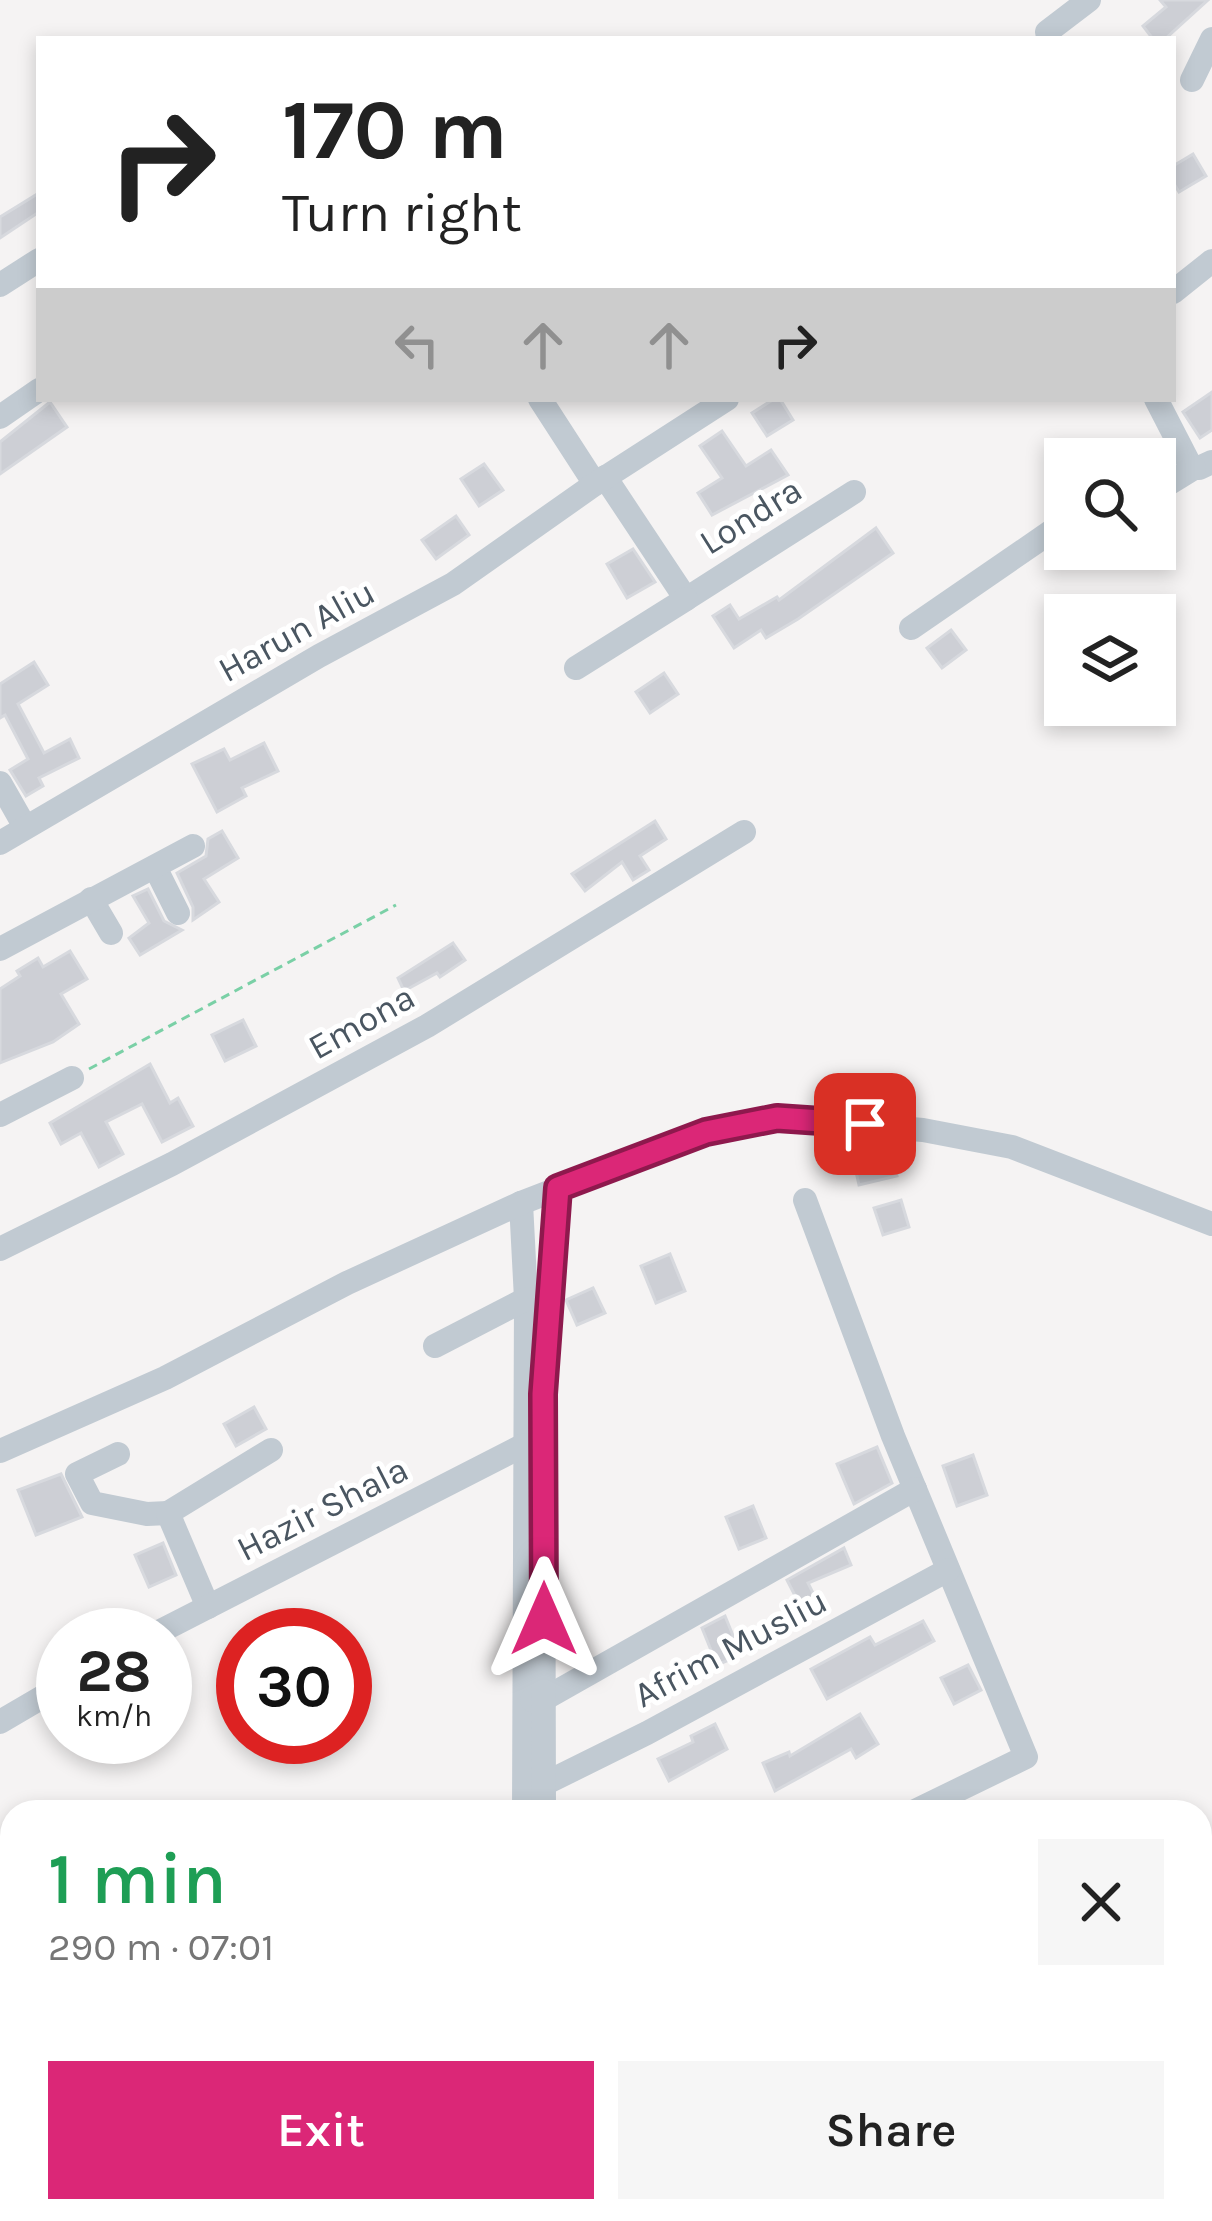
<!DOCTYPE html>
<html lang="en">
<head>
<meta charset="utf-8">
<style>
  body { margin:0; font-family:Karla,sans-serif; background:#f6f6f6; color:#222; height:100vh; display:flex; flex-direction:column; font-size:45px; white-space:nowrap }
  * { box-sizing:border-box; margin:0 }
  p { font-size:39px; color:#767676 }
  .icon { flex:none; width:66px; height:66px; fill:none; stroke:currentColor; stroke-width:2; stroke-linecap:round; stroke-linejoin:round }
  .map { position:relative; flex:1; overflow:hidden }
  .details { position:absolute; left:0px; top:1800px; width:1212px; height:423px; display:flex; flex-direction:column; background:#fff; border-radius:36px 36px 0 0; box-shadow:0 6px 18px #0003 }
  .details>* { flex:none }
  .banner { position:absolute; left:36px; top:36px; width:1140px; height:366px; border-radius:0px; box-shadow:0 6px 18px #0003; background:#fff; color:#222; overflow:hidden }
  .fabs { position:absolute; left:1044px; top:438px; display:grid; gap:24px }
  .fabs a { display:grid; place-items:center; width:132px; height:132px; border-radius:0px; background:#fff; box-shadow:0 6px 18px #0003; font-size:60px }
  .speed { position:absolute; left:36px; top:1608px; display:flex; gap:24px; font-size:60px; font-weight:700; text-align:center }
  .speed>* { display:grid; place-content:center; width:156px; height:156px; border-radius:50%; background:#fff; box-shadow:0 6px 18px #0003; line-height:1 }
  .speed small { font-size:30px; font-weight:400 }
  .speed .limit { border:18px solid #d22; background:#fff; color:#111 }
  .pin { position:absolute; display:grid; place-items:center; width:102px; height:102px; color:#fff; margin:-51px; border-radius:24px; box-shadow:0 6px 18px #0006 }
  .me { position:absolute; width:132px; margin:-66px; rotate:0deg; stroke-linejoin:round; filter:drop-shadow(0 0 9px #0008) }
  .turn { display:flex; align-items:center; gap:42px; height:252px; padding:0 48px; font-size:54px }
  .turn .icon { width:156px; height:156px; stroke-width:2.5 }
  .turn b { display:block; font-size:84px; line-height:102px }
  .lanes { display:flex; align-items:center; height:114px; padding:0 48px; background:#0003; justify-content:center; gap:60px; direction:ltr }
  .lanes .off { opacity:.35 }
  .round { display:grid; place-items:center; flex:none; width:126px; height:126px; border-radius:0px; background:#f6f6f6 }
  .summary { display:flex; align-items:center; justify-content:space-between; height:204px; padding:0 48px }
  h1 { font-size:72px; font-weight:600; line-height:90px; color:#1e9e55 }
  .action { display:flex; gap:24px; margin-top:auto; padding:24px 48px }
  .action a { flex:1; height:138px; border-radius:0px; background:#db2777; color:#fff; font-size:48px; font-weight:600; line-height:138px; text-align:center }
  .action a+a { background:#f6f6f6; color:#222 }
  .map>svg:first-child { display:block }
  .building { fill:#cdcfd5; stroke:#d7d9de; stroke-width:3 }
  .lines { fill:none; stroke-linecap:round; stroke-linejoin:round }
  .path { stroke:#7ad0a6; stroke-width:3; stroke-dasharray:9 6; stroke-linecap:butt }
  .minor { stroke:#c1cad2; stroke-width:24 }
  .route-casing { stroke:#8e194d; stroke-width:30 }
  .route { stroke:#db2777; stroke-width:21 }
  .labels { text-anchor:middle; stroke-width:10; stroke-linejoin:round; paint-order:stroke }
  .street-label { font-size:36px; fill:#4a5661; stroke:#fff }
</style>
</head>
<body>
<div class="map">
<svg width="1212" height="2221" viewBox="0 0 1212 2221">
  <rect width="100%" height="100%" fill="#f5f3f3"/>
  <g class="building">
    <path d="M1160,0H1208L1165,39H1153L1143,26L1166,7Z"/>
    <path d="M1193,154L1206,176L1179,192L1173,182V166Z"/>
    <path d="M39,193V212L0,238V217Z"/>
    <path d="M1212,392V430L1200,438L1183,412Z"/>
    <path d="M774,399H780L793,420L767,436L752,413Z"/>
    <path d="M50,402L67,427L0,474V442Z"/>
    <path d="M722,431L746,466L771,450L788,475L712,515L698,493L722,478L700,446Z"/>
    <path d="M484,464L503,490L479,506L461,479Z"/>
    <path d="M456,516L469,535L436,559L422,540Z"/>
    <path d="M876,528L893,553L798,619L766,638L761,630L734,648L713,616L730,605L739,619L777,597L779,600Z"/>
    <path d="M633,549L655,582L627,598L607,564Z"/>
    <path d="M951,630L966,650L942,668L927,648Z"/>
    <path d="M34,662L48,685L18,704L44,753L70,739L79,758L39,778L43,786L26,796L10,770L28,759L5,715L0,718V684Z"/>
    <path d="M664,673L678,694L650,713L636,692Z"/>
    <path d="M264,743L278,771L242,788L246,796L217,812L192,764L224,749L230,760Z"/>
    <path d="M655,821L666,839L640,856L649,870L633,880L622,862L585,891L572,874Z"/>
    <path d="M222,831L238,858L204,879L219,902L193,920V907L177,873L206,856L208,839Z"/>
    <path d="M148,889L164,921L182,930L140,955L129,938L149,923L133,896Z"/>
    <path d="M453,943L465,960L440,977L437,973L404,991L398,978Z"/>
    <path d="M70,951L87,979L61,994L79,1024L53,1042L0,1063V989L20,976L17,971L38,958L43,967Z"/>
    <path d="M243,1020L256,1046L225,1061L212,1035Z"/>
    <path d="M150,1064L170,1103L178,1098L193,1126L162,1142L142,1104L106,1122L123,1154L99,1167L81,1133L61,1144L50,1123Z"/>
    <path d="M890,1145L897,1176L859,1185L852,1154Z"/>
    <path d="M901,1200L909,1227L883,1235L874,1208Z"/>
    <path d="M670,1254L685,1291L656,1303L641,1266Z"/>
    <path d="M593,1288L605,1313L577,1325L566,1300Z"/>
    <path d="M254,1407L266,1429L236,1446L224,1424Z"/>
    <path d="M877,1447L892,1483L854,1504L837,1464Z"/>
    <path d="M973,1455L987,1495L957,1506L943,1466Z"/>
    <path d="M61,1474L82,1517L36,1535L18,1490Z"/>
    <path d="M753,1506L766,1538L739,1549L726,1517Z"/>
    <path d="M163,1543L176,1575L149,1587L135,1555Z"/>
    <path d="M844,1548L851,1565L808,1583L820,1607L805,1615L787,1580Z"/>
    <path d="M725,1616L741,1655L717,1665L702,1628Z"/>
    <path d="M923,1621L934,1641L827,1699L811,1669L870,1637L875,1645Z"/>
    <path d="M968,1665L981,1690L954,1704L941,1678Z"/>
    <path d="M860,1714L878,1744L856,1758L851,1749L775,1791L763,1763L789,1752L790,1756Z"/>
    <path d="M715,1724L727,1749L669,1781L658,1759L693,1742L691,1736Z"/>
  </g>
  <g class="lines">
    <path class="path" d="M89,1069L396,905"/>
    <g class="minor">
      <path d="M1047,32L1089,0"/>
      <path d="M1192,80L1212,39"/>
      <path d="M0,285L39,260"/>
      <path d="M1173,292L1212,261"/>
      <path d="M540,399L595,484"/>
      <path d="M1156,399L1190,465L1199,468L1212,462"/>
      <path d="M0,417L39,390"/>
      <path d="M605,477L686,599L854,492"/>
      <path d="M1155,492L1194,468"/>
      <path d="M911,628L1065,522"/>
      <path d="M576,668L686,599"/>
      <path d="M0,783L25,827"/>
      <path d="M0,843L319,656L453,584L595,484L727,399"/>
      <path d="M155,867L178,913"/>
      <path d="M91,899L111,933"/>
      <path d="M0,949L193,846"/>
      <path d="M0,1115L72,1078"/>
      <path d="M805,1200L893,1436L1026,1757L913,1812"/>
      <path d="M521,1203L526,1299L524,1812"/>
      <path d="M0,1249L172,1164L427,1026L744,832"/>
      <path d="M435,1346L526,1299"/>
      <path d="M0,1451L165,1378L347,1283L521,1203L705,1132L777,1118L923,1130L1012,1147L1212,1224"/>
      <path d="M118,1454L77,1474L92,1503L147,1514L168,1513"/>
      <path d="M208,1607L168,1513L271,1450"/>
      <path d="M153,1635L524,1445"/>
      <path d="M532,1700L544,1699L915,1489"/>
      <path d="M0,1722L63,1685"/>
      <path d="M544,1784L647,1733L948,1570"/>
      <path d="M544,1812L543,1394L558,1188"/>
      <path d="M522,2211V2221"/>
      <path d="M538,2211L539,2221"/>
      <path d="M666,2221L694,2211"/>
    </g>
  </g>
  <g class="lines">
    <g class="route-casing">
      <path id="route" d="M544,1619L543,1394L558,1188L706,1132L777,1118L865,1124"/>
    </g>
    <use href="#route" class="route"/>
  </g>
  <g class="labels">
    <g class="street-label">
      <text transform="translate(750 515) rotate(-32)" y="13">Londra</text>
      <text transform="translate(296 630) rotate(-29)" y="13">Harun Aliu</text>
      <text transform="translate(361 1021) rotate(-29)" y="13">Emona</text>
      <text transform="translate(322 1508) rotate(-27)" y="13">Hazir Shala</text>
      <text transform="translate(730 1647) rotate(-28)" y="13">Afrim Musliu</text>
    </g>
  </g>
</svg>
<div class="fabs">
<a><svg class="icon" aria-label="search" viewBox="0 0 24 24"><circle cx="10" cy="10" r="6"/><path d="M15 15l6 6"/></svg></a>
<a><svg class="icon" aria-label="layers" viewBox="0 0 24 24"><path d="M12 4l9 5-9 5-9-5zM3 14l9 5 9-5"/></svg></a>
</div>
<div class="speed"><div>28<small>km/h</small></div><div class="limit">30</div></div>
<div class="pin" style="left:865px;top:1124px;background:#d93025"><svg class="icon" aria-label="arrive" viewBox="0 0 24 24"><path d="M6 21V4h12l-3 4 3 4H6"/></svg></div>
<svg class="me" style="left:544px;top:1619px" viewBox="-20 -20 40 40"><path d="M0-17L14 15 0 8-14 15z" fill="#db2777" stroke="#fff" stroke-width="4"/></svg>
<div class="banner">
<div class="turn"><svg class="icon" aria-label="right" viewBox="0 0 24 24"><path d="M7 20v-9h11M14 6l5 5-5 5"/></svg><div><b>170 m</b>Turn right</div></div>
<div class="lanes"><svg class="icon off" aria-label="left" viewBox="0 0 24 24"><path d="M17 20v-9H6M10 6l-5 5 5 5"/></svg><svg class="icon off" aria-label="ahead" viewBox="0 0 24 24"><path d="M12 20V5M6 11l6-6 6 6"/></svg><svg class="icon off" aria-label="ahead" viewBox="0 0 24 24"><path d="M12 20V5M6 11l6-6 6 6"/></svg><svg class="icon" aria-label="right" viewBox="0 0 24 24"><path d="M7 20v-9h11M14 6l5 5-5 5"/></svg></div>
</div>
<section class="details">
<div class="summary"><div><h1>1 min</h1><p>290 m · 07:01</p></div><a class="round"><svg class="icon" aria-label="close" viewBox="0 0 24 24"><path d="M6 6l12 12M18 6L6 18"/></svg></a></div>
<div class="action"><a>Exit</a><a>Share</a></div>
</section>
</div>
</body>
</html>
